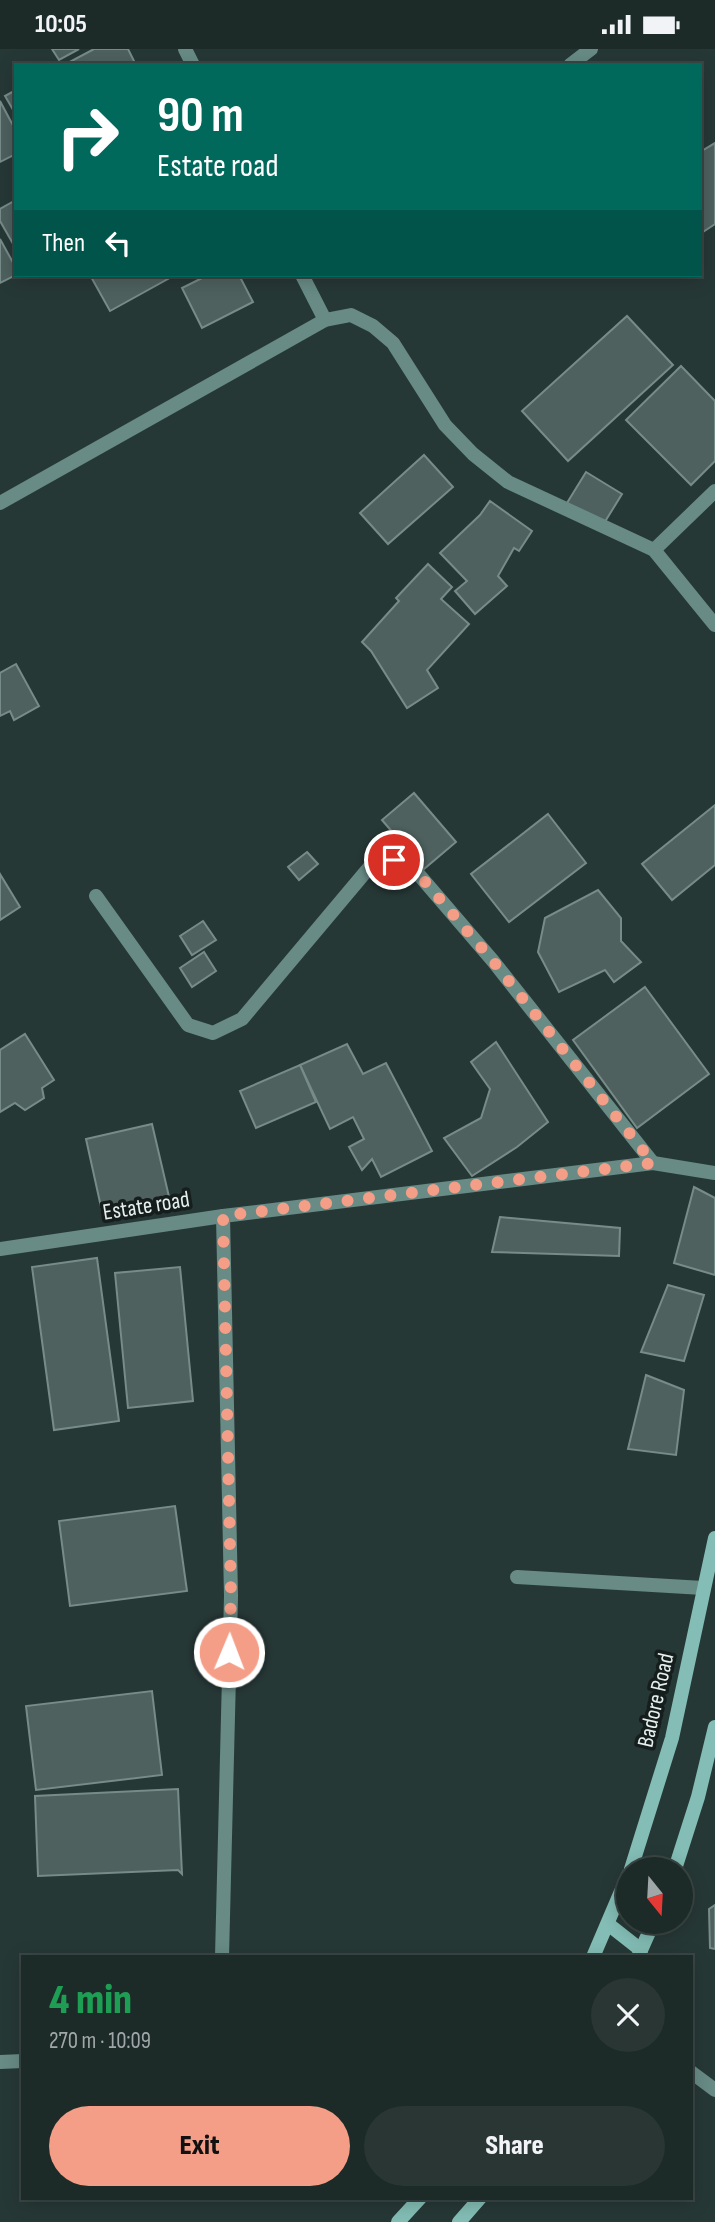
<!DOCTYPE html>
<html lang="en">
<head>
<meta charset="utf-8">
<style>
  body { margin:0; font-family:"Sofia Sans Condensed",sans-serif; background:#293634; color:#f1f3f6; height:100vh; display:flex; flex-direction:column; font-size:26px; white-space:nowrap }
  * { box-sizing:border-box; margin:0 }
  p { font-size:23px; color:#a0a7a8 }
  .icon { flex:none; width:38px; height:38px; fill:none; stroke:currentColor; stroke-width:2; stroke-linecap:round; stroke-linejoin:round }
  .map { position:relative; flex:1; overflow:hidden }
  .panel { position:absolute; left:21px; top:1906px; width:672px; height:245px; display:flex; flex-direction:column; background:#1c2a28; border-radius:0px; box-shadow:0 4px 18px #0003,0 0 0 2px #3a4645 }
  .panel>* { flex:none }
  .banner { position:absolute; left:14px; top:14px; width:688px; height:214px; border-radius:0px; box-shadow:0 4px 18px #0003,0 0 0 2px #3a4645; background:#00695c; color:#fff; overflow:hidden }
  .needle { width:46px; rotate:162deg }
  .tools { position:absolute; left:616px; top:1808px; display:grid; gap:14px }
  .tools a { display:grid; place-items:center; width:77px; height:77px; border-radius:50%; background:#1c2a28; box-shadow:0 4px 18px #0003,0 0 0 2px #3a4645; font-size:35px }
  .pin { position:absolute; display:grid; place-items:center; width:60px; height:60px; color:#fff; margin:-30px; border:4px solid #fff; border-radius:50%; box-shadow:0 2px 7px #0007 }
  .me { position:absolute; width:77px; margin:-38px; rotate:1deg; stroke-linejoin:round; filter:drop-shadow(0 0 5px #0008) }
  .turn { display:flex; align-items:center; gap:24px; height:147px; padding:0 28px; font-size:32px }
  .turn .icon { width:91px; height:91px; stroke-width:2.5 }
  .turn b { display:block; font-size:49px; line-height:60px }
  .then { display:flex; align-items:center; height:66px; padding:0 28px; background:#0003; gap:14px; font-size:26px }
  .round { display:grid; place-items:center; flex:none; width:74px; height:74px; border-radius:37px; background:#293634 }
  .head { display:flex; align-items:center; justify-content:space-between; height:119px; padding:0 28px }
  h1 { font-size:42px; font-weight:800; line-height:52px; color:#1e9e55 }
  .button { display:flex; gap:14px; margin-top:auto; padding:14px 28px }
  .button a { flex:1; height:80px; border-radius:42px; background:#f49e87; color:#111; font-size:28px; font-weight:800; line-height:80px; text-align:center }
  .button a+a { background:#293634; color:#f1f3f6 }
  .status { display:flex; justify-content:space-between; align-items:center; height:49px; padding:0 35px; background:#1c2a28; direction:ltr }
  .status svg { height:19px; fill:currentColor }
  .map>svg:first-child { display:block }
  .building { fill:#4e615e; stroke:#778b88; stroke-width:2 }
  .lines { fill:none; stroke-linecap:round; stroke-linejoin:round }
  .lane { stroke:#688b86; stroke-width:14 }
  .street { stroke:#688b86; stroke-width:14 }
  .secondary { stroke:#83bdb5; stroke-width:14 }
  .route { stroke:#f49e87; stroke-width:12; stroke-dasharray:0 21.6 }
  .labels { text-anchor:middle; stroke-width:7; stroke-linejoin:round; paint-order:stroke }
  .street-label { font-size:23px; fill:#e6f1ef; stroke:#161e1d }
</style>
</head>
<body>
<div class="status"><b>10:05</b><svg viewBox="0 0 49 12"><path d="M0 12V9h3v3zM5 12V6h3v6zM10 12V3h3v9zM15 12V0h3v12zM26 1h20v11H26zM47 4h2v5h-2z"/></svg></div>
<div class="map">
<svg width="715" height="2173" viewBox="0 0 715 2173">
  <rect width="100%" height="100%" fill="#263836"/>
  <g class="building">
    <path d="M52,0H79L59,11Z"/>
    <path d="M94,0H128L136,16H64Z"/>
    <path d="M16,41V66L5,47Z"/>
    <path d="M0,52L16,82V105L0,113Z"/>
    <path d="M715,94V175L700,185V103Z"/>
    <path d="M16,151V200L0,172V160Z"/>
    <path d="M0,190L16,219V226L0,234Z"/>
    <path d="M90,226H175L110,262Z"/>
    <path d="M208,226H239L253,253L202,279L182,239Z"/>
    <path d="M627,267L673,316L568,412L522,362Z"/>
    <path d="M681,317L715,352V412L691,436L626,371Z"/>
    <path d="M424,406L453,438L388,495L360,464Z"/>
    <path d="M586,423L622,445L603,476L567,454Z"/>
    <path d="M490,452L532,482L519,502L514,499L498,527L507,537L475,565L455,542L467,532L440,504L480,466Z"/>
    <path d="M428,515L452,538L441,550L469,575L427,621L438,639L407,659L371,602L362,593L399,552L396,549Z"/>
    <path d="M16,615L39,657L14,671L10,662L0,667V624Z"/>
    <path d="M414,744L456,793L424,820L382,771Z"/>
    <path d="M715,756V816L672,851L642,815Z"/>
    <path d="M548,765L586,814L509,873L471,825Z"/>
    <path d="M307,803L318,815L299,831L288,818Z"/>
    <path d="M0,825L20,858L0,871Z"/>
    <path d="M598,841L621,869V892L641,913L614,933L605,921L559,943L538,903L545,869Z"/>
    <path d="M203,872L216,891L192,906L180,887Z"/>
    <path d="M204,903L216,922L192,938L180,919Z"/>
    <path d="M645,938L709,1025L637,1079L573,991Z"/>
    <path d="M25,985L54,1031L42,1039L44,1049L25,1061L15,1054L0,1063V1001Z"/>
    <path d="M496,993L548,1073L517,1098L472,1127L444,1089L481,1069L490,1040L471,1013Z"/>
    <path d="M347,995L363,1025L386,1014L432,1102L381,1128L372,1110L362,1121L349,1098L364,1090L353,1068L330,1080L300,1016Z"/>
    <path d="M300,1016L316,1053L256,1079L240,1042Z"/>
    <path d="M152,1075L170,1152L103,1167L86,1090Z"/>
    <path d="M694,1138L715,1149V1226L674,1214Z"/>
    <path d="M500,1168L620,1179L619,1207L492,1203Z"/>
    <path d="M97,1209L119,1372L54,1381L32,1218Z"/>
    <path d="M180,1218L193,1352L128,1359L115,1224Z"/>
    <path d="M668,1236L704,1246L684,1312L641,1303Z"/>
    <path d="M646,1326L684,1341L676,1406L628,1400Z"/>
    <path d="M175,1457L187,1542L70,1557L59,1472Z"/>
    <path d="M152,1642L162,1726L36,1741L26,1657Z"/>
    <path d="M178,1740L182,1825L178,1821L38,1827L35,1747Z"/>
    <path d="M715,1856V1900L710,1899L709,1860Z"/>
  </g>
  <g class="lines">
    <path class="lane" d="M517,1528L703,1539"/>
    <g class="street">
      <path d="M185,0L193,16"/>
      <path d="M570,16L591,0"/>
      <path d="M302,226L325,271"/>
      <path d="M0,454L325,271L351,266L373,277L393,294L445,376L473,405L508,433L654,501L715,576"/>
      <path d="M654,501L715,442"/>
      <path d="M96,847L188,976L213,984L242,970L373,814L394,811L414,820L493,912L653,1114"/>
      <path d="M0,1200L223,1167L653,1114L715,1124"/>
      <path d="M222,1908L231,1547L223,1167"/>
      <path d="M0,2013L23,2012"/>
      <path d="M691,2023L715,2041"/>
    </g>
    <g class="secondary">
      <path d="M631,1820L672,1689L715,1489"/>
      <path d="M675,1820L698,1748L715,1678"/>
      <path d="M608,1875L641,1901"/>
      <path d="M593,1908L628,1826"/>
      <path d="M638,1908L654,1872"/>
      <path d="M398,2173L420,2149"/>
      <path d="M459,2173L480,2149"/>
    </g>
  </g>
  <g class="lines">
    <path class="route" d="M229,1603L231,1547L223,1167L653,1114L493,912L414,820L394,811"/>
  </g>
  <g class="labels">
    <g class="street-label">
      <text transform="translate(146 1156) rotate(-9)" y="8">Estate road</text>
      <text transform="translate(655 1651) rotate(-77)" y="8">Badore Road</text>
    </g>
  </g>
</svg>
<div class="tools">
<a><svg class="needle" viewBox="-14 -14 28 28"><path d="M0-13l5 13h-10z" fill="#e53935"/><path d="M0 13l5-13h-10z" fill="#a0a7a8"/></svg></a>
</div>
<div class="pin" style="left:394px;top:811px;background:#d93025"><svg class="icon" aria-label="arrive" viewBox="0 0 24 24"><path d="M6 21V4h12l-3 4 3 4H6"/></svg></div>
<svg class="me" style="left:229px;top:1603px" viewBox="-20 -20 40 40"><circle r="17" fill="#f49e87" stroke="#fff" stroke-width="3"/><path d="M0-11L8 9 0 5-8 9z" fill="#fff"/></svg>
<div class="banner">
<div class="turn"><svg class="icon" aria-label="right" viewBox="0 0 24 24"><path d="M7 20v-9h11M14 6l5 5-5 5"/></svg><div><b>90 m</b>Estate road</div></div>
<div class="then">Then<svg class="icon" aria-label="left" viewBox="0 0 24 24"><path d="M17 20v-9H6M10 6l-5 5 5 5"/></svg></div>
</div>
<section class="panel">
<div class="head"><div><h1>4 min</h1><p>270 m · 10:09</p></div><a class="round"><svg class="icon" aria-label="close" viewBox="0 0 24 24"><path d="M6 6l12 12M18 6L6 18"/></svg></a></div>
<div class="button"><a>Exit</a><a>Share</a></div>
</section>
</div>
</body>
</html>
